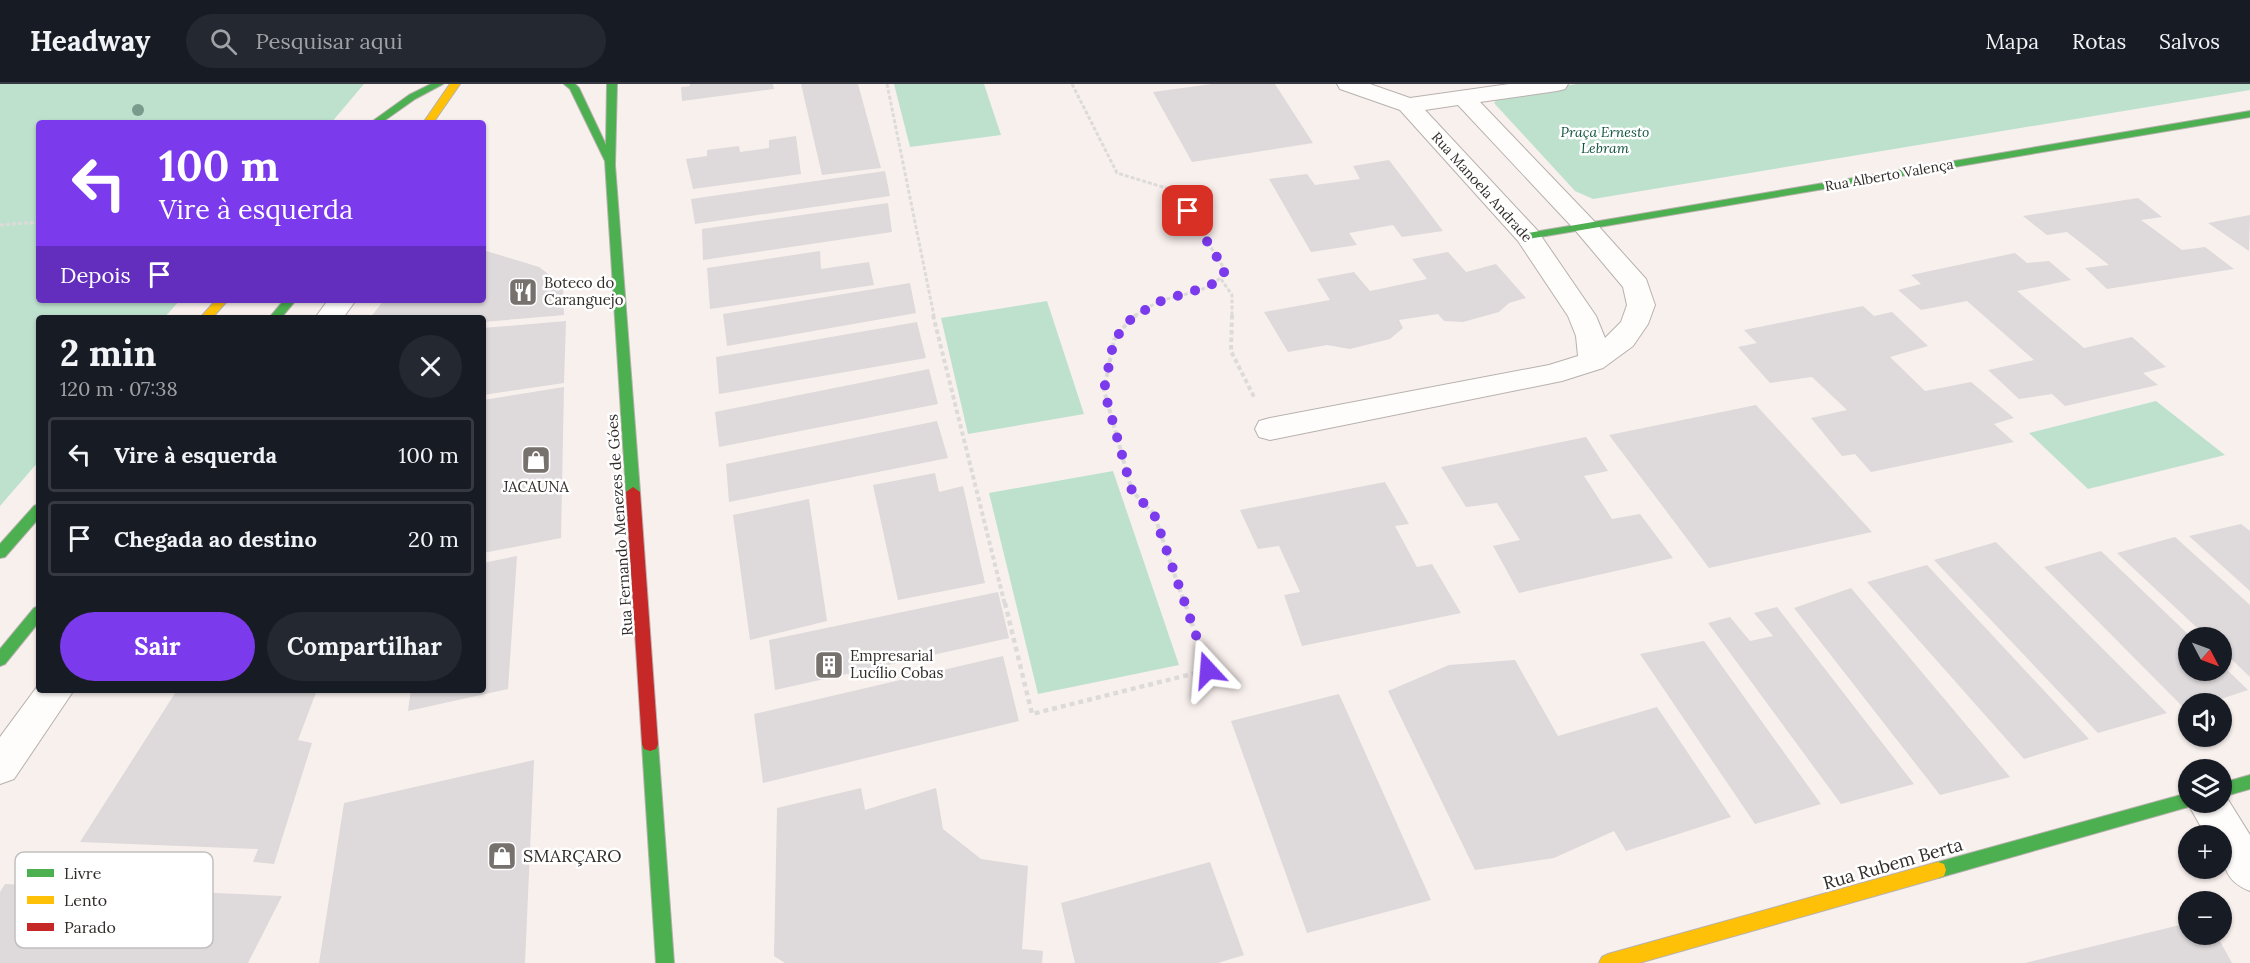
<!DOCTYPE html>
<html lang="pt">
<head>
<meta charset="utf-8">
<style>
  body { margin:0; font-family:Lora,serif; background:#242831; color:#f1f3f6; height:100vh; display:flex; flex-direction:column; font-size:22px; white-space:nowrap }
  * { box-sizing:border-box; margin:0 }
  p { font-size:20px; color:#9ea1a6 }
  .icon { flex:none; width:33px; height:33px; fill:none; stroke:currentColor; stroke-width:2; stroke-linecap:round; stroke-linejoin:round }
  .map { position:relative; flex:1; overflow:hidden }
  .panel { position:absolute; left:36px; top:231px; width:450px; height:378px; display:flex; flex-direction:column; background:#171b24; border-radius:6px; box-shadow:0 2px 4px #0004 }
  .panel>* { flex:none }
  .guide { position:absolute; left:36px; top:36px; width:450px; height:183px; border-radius:6px; box-shadow:0 2px 4px #0004; background:#7c3aed; color:#fff; overflow:hidden }
  .needle { width:39px; rotate:131deg }
  .controls { position:absolute; left:2178px; top:543px; display:grid; gap:12px }
  .controls a { display:grid; place-items:center; width:54px; height:54px; border-radius:50%; background:#171b24; box-shadow:0 2px 4px #0004; font-size:30px }
  .pin { position:absolute; display:grid; place-items:center; width:51px; height:51px; color:#fff; margin:-26px; border-radius:12px; box-shadow:0 3px 9px #0006 }
  .me { position:absolute; width:66px; margin:-33px; rotate:341deg; stroke-linejoin:round; filter:drop-shadow(0 0 4px #0008) }
  .turn { display:flex; align-items:center; gap:21px; height:126px; padding:0 24px; font-size:27px }
  .turn .icon { width:78px; height:78px; stroke-width:2.5 }
  .turn b { display:block; font-size:42px; line-height:51px }
  .then { display:flex; align-items:center; height:57px; padding:0 24px; background:#0003; gap:12px; font-size:22px }
  .round { display:grid; place-items:center; flex:none; width:63px; height:63px; border-radius:32px; background:#242831 }
  .head { display:flex; align-items:center; justify-content:space-between; height:102px; padding:0 24px }
  h1 { font-size:36px; font-weight:800; line-height:45px }
  .action { display:flex; gap:12px; margin-top:auto; padding:12px 24px }
  .action a { flex:1; height:69px; border-radius:36px; background:#7c3aed; color:#fff; font-size:24px; font-weight:800; line-height:69px; text-align:center }
  .action a+a { background:#242831; color:#f1f3f6 }
  ul { padding:0; list-style:none }
  li { display:flex; align-items:center; gap:18px; height:75px; margin:0 12px 9px; padding:0 12px; border:3px solid #363941; border-radius:6px }
  li div { flex:1 }
  li b { display:block; font-size:22px }
  li em { font-style:normal }
  header { display:flex; align-items:center; gap:36px; box-sizing:border-box; height:84px; padding:0 30px; background:#171b24; border-bottom:2px solid #363941 }
  header strong { font-size:28px }
  nav { display:flex; gap:33px; margin-inline-start:auto; font-size:21px }
  .search { width:420px; height:54px; background:#242831; display:flex; align-items:center; gap:15px; box-sizing:border-box; padding:0 21px; border-radius:33px; color:#9ea1a6; font-size:22px }
  .map>svg:first-child { display:block }
  .green { fill:#bee1ce }
  .building { fill:#ded9da }
  .lines { fill:none; stroke-linecap:round; stroke-linejoin:round }
  .street-casing { stroke:#b7b1ae; stroke-width:2 }
  .fast-casing { stroke:#b7b1ae; stroke-width:2 }
  .slow-casing { stroke:#b7b1ae; stroke-width:2 }
  .jam-casing { stroke:#b7b1ae; stroke-width:2 }
  .path-far2 { stroke:#dddbda; stroke-width:3; stroke-dasharray:4 2; stroke-linecap:butt }
  .path-far1 { stroke:#dddbda; stroke-width:4; stroke-dasharray:4.5 3; stroke-linecap:butt }
  .path { stroke:#dddbda; stroke-width:4.5; stroke-dasharray:5 4; stroke-linecap:butt }
  .street { fill:#fefdfc; fill-rule:evenodd }
  .fast { fill:#4caf50; fill-rule:evenodd }
  .slow { fill:#ffc107; fill-rule:evenodd }
  .jam { fill:#c62828; fill-rule:evenodd }
  .tree { fill:#799b8d }
  .route { stroke:#7c3aed; stroke-width:10; stroke-dasharray:0 18 }
  .labels { text-anchor:middle; stroke-width:5; stroke-linejoin:round; paint-order:stroke }
  .far-park-label { font-size:14px; font-style:italic; fill:#11563e; stroke:#fff }
  .far-street-label { font-size:14px; fill:#312c2a; stroke:#fff }
  .poi-label { font-size:15px; fill:#312c2a; stroke:#fff; text-anchor:start }
  .street-label { font-size:15px; fill:#312c2a; stroke:#fff }
  .near-poi-label { font-size:18px; fill:#312c2a; stroke:#fff; text-anchor:start }
  .near-street-label { font-size:18px; fill:#312c2a; stroke:#fff }
  .key { fill:#fff; stroke:#c1c0bf; stroke-width:1.5 }
  .key-label { font-size:16px; fill:#312c2a }
</style>
</head>
<body>
<header>
<strong>Headway</strong>
<div class="search"><svg class="icon" aria-label="search" viewBox="0 0 24 24"><circle cx="10" cy="10" r="6"/><path d="M15 15l6 6"/></svg>Pesquisar aqui</div>
<nav><a>Mapa</a><a>Rotas</a><a>Salvos</a></nav>
</header>
<div class="map">
<svg width="2250" height="879" viewBox="0 0 2250 879">
  <rect width="100%" height="100%" fill="#f8f0ed"/>
  <g class="green">
    <path d="M0,0H364L331,39H39V216H180L164,234H39V377L0,422Z"/>
    <path d="M894,0H984L1001,51L910,63Z"/>
    <path d="M1577,0H2250V6L1593,115L1575,107L1494,19L1501,11Z"/>
    <path d="M1047,217L1084,330L968,350L941,234Z"/>
    <path d="M2156,317L2225,371L2088,405L2029,349Z"/>
    <path d="M1113,387L1179,581L1038,610L989,409Z"/>
  </g>
  <g class="building">
    <path d="M690,0H773L774,5L682,17L681,3L690,2Z"/>
    <path d="M801,0H858L881,84L822,91Z"/>
    <path d="M1212,0H1275L1313,59L1192,78L1153,8Z"/>
    <path d="M796,52L801,90L693,105L686,75L707,72V66L739,62L740,68L769,64V56Z"/>
    <path d="M1389,76L1443,147L1402,153L1393,141L1349,149L1357,161L1311,168L1269,95L1307,90L1315,101L1360,95L1353,82Z"/>
    <path d="M885,87L890,112L695,140L691,115Z"/>
    <path d="M2138,114L2162,133L2141,136L2182,166L2205,163L2234,185L2107,205L2085,184L2109,181L2067,148L2047,151L2023,132Z"/>
    <path d="M888,119L892,148L703,176L702,145Z"/>
    <path d="M2250,131L2249,167L2208,139Z"/>
    <path d="M483,166L539,183L563,201L564,231L483,238V234H370L384,216H483Z"/>
    <path d="M820,167L821,185L869,178L874,201L710,225L707,184Z"/>
    <path d="M1448,168L1466,188L1496,180L1526,214L1509,219L1499,228L1463,238L1444,237L1438,230L1399,236L1403,244L1390,255L1350,265L1327,261L1288,268L1264,228L1330,216L1317,195L1354,188L1370,207L1427,195L1412,175Z"/>
    <path d="M2015,169L2027,179L2049,177L2071,196L2017,207L2084,264L2132,253L2166,283L2143,289L2158,301L2065,322L2052,310L2019,315L1988,286L2034,276L1967,217L1921,226L1898,206L1921,200L1911,191Z"/>
    <path d="M910,199L916,229L727,262L723,230Z"/>
    <path d="M1863,222L1874,232L1892,228L1928,262L1890,273L1925,307L1971,298L2014,334L1994,340L2014,358L1871,388L1855,370L1842,372L1811,334L1847,326L1812,293L1770,299L1738,263L1757,259L1744,246Z"/>
    <path d="M566,237L564,299L483,311V244Z"/>
    <path d="M917,238L926,274L719,310L716,273Z"/>
    <path d="M929,285L938,320L719,363L715,328Z"/>
    <path d="M564,303L561,454L483,469V316Z"/>
    <path d="M1756,321L1872,448L1709,484L1609,351Z"/>
    <path d="M937,337L948,374L729,418L726,380Z"/>
    <path d="M1586,353L1608,387L1584,392L1612,435L1640,430L1673,474L1519,509L1493,462L1520,456L1497,419L1466,423L1441,383Z"/>
    <path d="M935,389L939,408L963,402L985,499L898,516L873,401Z"/>
    <path d="M1385,398L1409,440L1395,442L1417,483L1432,480L1461,529L1302,562L1284,511L1300,508L1279,462L1258,465L1240,426Z"/>
    <path d="M809,415L827,537L750,556L733,431Z"/>
    <path d="M2241,440L2250,447V507L2189,452Z"/>
    <path d="M2175,453L2250,521V593L2222,566V554H2208L2117,469Z"/>
    <path d="M1996,458L2167,629L2098,649L1934,476Z"/>
    <path d="M2101,467L2192,554H2188V586H2222V581L2248,606L2206,620H2188V625L2186,626L2044,483Z"/>
    <path d="M517,472L508,605L408,627L411,606H483V479Z"/>
    <path d="M1927,481L2089,655L2024,675L1867,498Z"/>
    <path d="M1851,504L2010,693L1940,711L1794,524Z"/>
    <path d="M998,508L1009,554L775,606L769,556Z"/>
    <path d="M1777,523L1914,700L1841,720L1708,539L1730,533L1750,557L1773,552L1754,529Z"/>
    <path d="M1704,557L1821,720L1755,740L1640,570Z"/>
    <path d="M1003,572L1019,637L763,699L754,630Z"/>
    <path d="M1515,576L1558,652L1657,623L1731,733L1626,767L1614,747L1554,774L1475,786L1388,607L1449,581Z"/>
    <path d="M177,606H317L298,656L312,659L274,780L253,778L258,765L80,758Z"/>
    <path d="M1339,610L1431,816L1307,849L1231,637Z"/>
    <path d="M534,676L525,879H319L344,719Z"/>
    <path d="M861,704L865,726L936,704L943,745L981,775L1028,782L1022,865L1043,867L1042,879H785L774,872L777,724Z"/>
    <path d="M1210,778L1244,871L1218,879H1075L1061,819Z"/>
    <path d="M5,800L282,812L248,879H0V808Z"/>
    <path d="M2188,839V850H2216L2232,879H2025Z"/>
  </g>
  <g class="lines">
    <g class="street-casing">
      <g id="street">
        <path d="M1337,0H1370L1410,14L1509,0H1568L1565,5L1557,7L1480,18L1593,136L1646,195L1655,221L1648,240L1633,262L1603,284L1562,297L1270,356L1259,353L1255,345L1259,337L1270,334L1549,281L1578,272L1576,252L1568,232L1518,157L1400,26L1340,5ZM1458,21L1575,146L1623,203L1627,221L1621,238L1605,254L1596,232L1537,146L1425,26Z"/>
        <path d="M328,216H356L343,234H315Z"/>
        <path d="M39,600V606H74L14,695L0,700V653Z"/>
        <path d="M2222,706L2250,751V807C2223,797 2222,778 2222,752H2206L2187,718L2188,715V718H2222Z"/>
      </g>
    </g>
    <g class="fast-casing">
      <g id="fast">
        <path d="M431,0H443L415,15L381,39H370L409,11Z"/>
        <path d="M564,0H575L579,4L606,61L607,0H617L615,81L640,408L633,413L626,408L605,77L570,5Z"/>
        <path d="M2250,27V33L1528,155L1523,152L1528,149Z"/>
        <path d="M284,216H296L281,234H269Z"/>
        <path d="M39,420V434L5,473L0,474V460L34,422Z"/>
        <path d="M39,522V538L5,580L0,582V565L34,524Z"/>
        <path d="M650,653L656,655L658,660L674,879H656L642,660L644,655Z"/>
        <path d="M2250,691V705L2222,713V699Z"/>
        <path d="M2188,709V718H2195L2188,723L1938,794L1932,792L1930,786L1932,780L1938,778Z"/>
      </g>
    </g>
    <g class="slow-casing">
      <g id="slow">
        <path d="M450,0H460L433,39H423Z"/>
        <path d="M216,216H228L212,234H200Z"/>
        <path d="M1938,778L1944,780L1946,786L1944,792L1938,794L1639,879H1599L1602,873L1608,870Z"/>
      </g>
    </g>
    <g class="jam-casing">
      <path id="jam" d="M633,403L640,408L658,660L656,665L650,667L644,665L642,660L626,408Z"/>
    </g>
    <g class="path-far2">
      <path d="M887,0L934,232"/>
      <path d="M1072,0L1117,89L1176,107L1225,186C1215,209 1180,209 1159,218C1150,221 1142,228 1134,232"/>
      <path d="M0,141L39,138"/>
      <path d="M1221,195L1232,211V232"/>
    </g>
    <g class="path-far1">
      <path d="M933,231L1005,521"/>
      <path d="M1137,231L1130,235L1114,256L1104,306L1132,407L1154,430L1185,521"/>
      <path d="M1232,231L1231,267L1254,313"/>
    </g>
    <path class="path" d="M1005,519L1032,630L1208,586L1185,519"/>
    <use href="#street" class="street"/>
    <use href="#fast" class="fast"/>
    <use href="#slow" class="slow"/>
    <use href="#jam" class="jam"/>
  </g>
  <circle class="tree" cx="138" cy="26" r="6"/>
  <g class="lines">
    <path class="route" d="M1188,127L1225,186L1221,195L1209,202L1158,218L1131,235L1114,256L1104,306L1132,407L1154,430L1208,586"/>
  </g>
  <defs>
    <g id="restaurant-square" transform="scale(1.5)"><rect x="-9" y="-9" width="18" height="18" rx="4" fill="#77716e" stroke="#fff"/><path d="M-5-6h1v4h1v-4h1v4h1v-4h1v5L-1.5 .5V6h-2V.5L-5-1ZM5-6V6H3V1.5H1.5Q1.5-4 5-6Z" fill="#fff"/></g>
    <g id="shop-square" transform="scale(1.5)"><rect x="-9" y="-9" width="18" height="18" rx="4" fill="#77716e" stroke="#fff"/><path d="M-5-2.5h2.3a2.7 3.5 0 0 1 5.4 0H5L5.5 6h-11ZM-1.5-2.5h3a1.5 2.3 0 0 0-3 0Z" fill="#fff"/></g>
    <g id="building-square" transform="scale(1.5)"><rect x="-9" y="-9" width="18" height="18" rx="4" fill="#77716e" stroke="#fff"/><path d="M-4-6H4V6H1V3H-1V6H-4ZM-2.5-4.3h1.7v1.8h-1.7ZM.8-4.3h1.7v1.8H.8ZM-2.5-1h1.7V.8h-1.7ZM.8-1h1.7V.8H.8Z" fill="#fff"/></g>
  </defs>
  <g fill-rule="evenodd">
    <use href="#restaurant-square" x="523" y="208"/>
    <use href="#shop-square" x="536" y="376"/>
    <use href="#building-square" x="829" y="581"/>
    <use href="#shop-square" x="502" y="772"/>
  </g>
  <g class="labels">
    <g class="far-park-label">
      <text x="1605" y="53">Praça Ernesto<tspan x="1605" dy="16">Lebram</tspan></text>
    </g>
    <g class="far-street-label">
      <text transform="translate(1889 91) rotate(-10)" y="5">Rua Alberto Valença</text>
      <text transform="translate(1482 103) rotate(48)" y="5">Rua Manoela Andrade</text>
    </g>
    <g class="poi-label">
      <text x="544" y="204">Boteco do<tspan x="544" dy="17">Caranguejo</tspan></text>
      <text x="536" y="408" text-anchor="middle">JACAUNA</text>
      <text x="850" y="577">Empresarial<tspan x="850" dy="17">Lucílio Cobas</tspan></text>
    </g>
    <g class="street-label">
      <text transform="translate(620 441) rotate(-94)" y="5">Rua Fernando Menezes de Góes</text>
    </g>
    <g class="near-poi-label">
      <text x="523" y="778">SMARÇARO</text>
    </g>
    <g class="near-street-label">
      <text transform="translate(1893 780) rotate(-16)" y="6">Rua Rubem Berta</text>
    </g>
  </g>
  <rect x="15" y="768" width="198" height="96" rx="9" class="key"/>
  <rect x="27" y="785" width="27" height="8" fill="#4caf50"/>
  <rect x="27" y="812" width="27" height="8" fill="#ffc107"/>
  <rect x="27" y="839" width="27" height="8" fill="#c62828"/>
  <g class="key-label">
    <text x="64" y="795">Livre</text>
    <text x="64" y="822">Lento</text>
    <text x="64" y="849">Parado</text>
  </g>
</svg>
<div class="controls">
<a><svg class="needle" viewBox="-14 -14 28 28"><path d="M0-13l5 13h-10z" fill="#e53935"/><path d="M0 13l5-13h-10z" fill="#9ea1a6"/></svg></a>
<a><svg class="icon" aria-label="sound" viewBox="0 0 24 24"><path d="M4 9h4l5-4v14l-5-4H4zM17 9q2 3 0 6"/></svg></a>
<a><svg class="icon" aria-label="layers" viewBox="0 0 24 24"><path d="M12 4l9 5-9 5-9-5zM3 14l9 5 9-5"/></svg></a>
<a>+</a>
<a>−</a>
</div>
<div class="pin" style="left:1188px;top:127px;background:#d93025"><svg class="icon" aria-label="arrive" viewBox="0 0 24 24"><path d="M6 21V4h12l-3 4 3 4H6"/></svg></div>
<svg class="me" style="left:1208px;top:586px" viewBox="-20 -20 40 40"><path d="M0-17L14 15 0 8-14 15z" fill="#7c3aed" stroke="#fff" stroke-width="4"/></svg>
<div class="guide">
<div class="turn"><svg class="icon" aria-label="left" viewBox="0 0 24 24"><path d="M17 20v-9H6M10 6l-5 5 5 5"/></svg><div><b>100 m</b>Vire à esquerda</div></div>
<div class="then">Depois<svg class="icon" aria-label="arrive" viewBox="0 0 24 24"><path d="M6 21V4h12l-3 4 3 4H6"/></svg></div>
</div>
<section class="panel">
<div class="head"><div><h1>2 min</h1><p>120 m · 07:38</p></div><a class="round"><svg class="icon" aria-label="close" viewBox="0 0 24 24"><path d="M6 6l12 12M18 6L6 18"/></svg></a></div>
<ul>
<li><svg class="icon" aria-label="left" viewBox="0 0 24 24"><path d="M17 20v-9H6M10 6l-5 5 5 5"/></svg><div><b>Vire à esquerda</b></div><em>100 m</em></li>
<li><svg class="icon" aria-label="arrive" viewBox="0 0 24 24"><path d="M6 21V4h12l-3 4 3 4H6"/></svg><div><b>Chegada ao destino</b></div><em>20 m</em></li>
</ul>
<div class="action"><a>Sair</a><a>Compartilhar</a></div>
</section>
</div>
</body>
</html>
